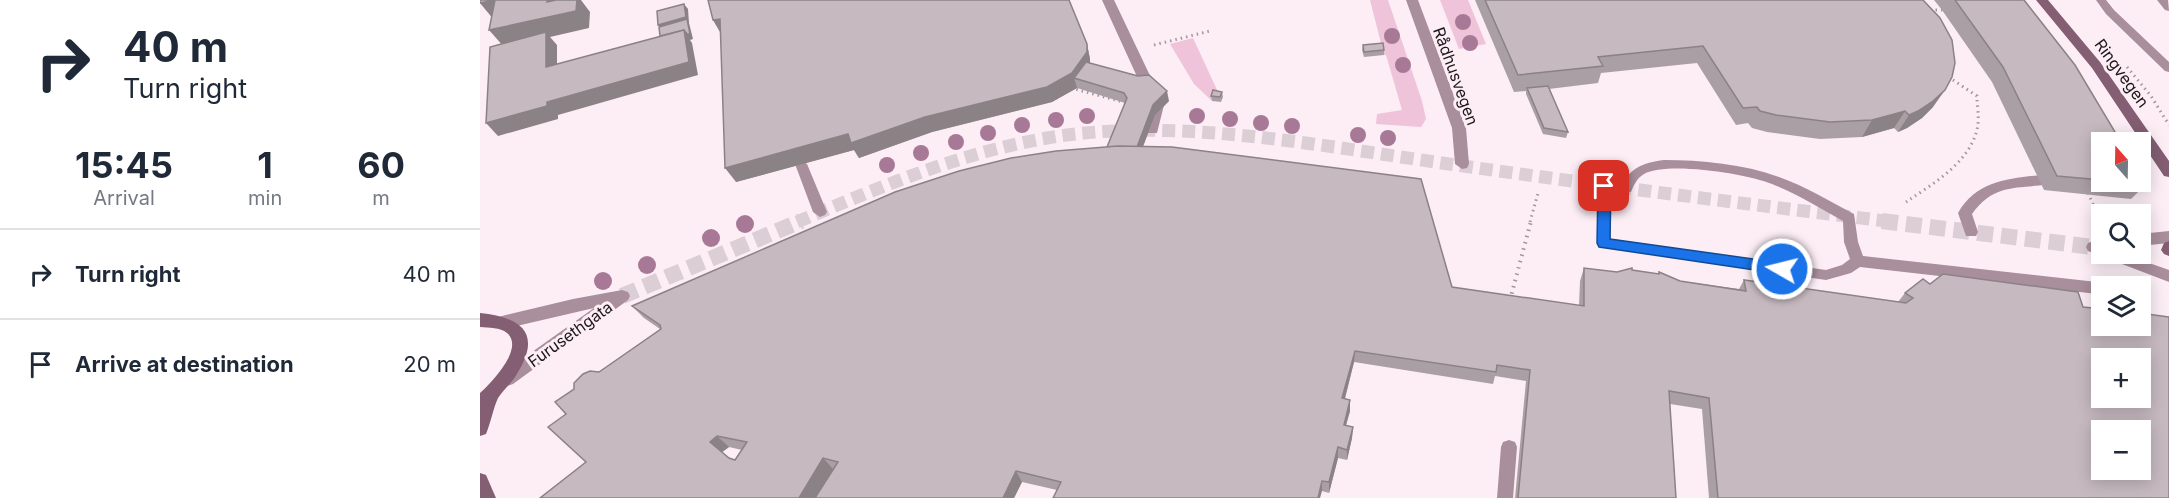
<!DOCTYPE html>
<html lang="en">
<head>
<meta charset="utf-8">
<style>
  body { margin:0; font-family:Inter,sans-serif; background:#f2f2f3; color:#1f2937; height:100vh; display:flex; flex-direction:column; font-size:22px; white-space:nowrap }
  * { box-sizing:border-box; margin:0 }
  p { font-size:20px; color:#747a83 }
  .icon { flex:none; width:33px; height:33px; fill:none; stroke:currentColor; stroke-width:2; stroke-linecap:round; stroke-linejoin:round }
  .map { position:relative; flex:1; overflow:hidden }
  .drawer { display:flex; flex-direction:column; background:#fff; width:480px }
  .drawer>* { flex:none }
  .banner { background:#fff; color:#1f2937; overflow:hidden }
  .needle { width:39px; rotate:340deg }
  .buttons { position:absolute; left:1611px; top:132px; display:grid; gap:12px }
  .buttons a { display:grid; place-items:center; width:60px; height:60px; border-radius:0px; background:#fff; box-shadow:0 3px 15px #0003; font-size:30px }
  .pin { position:absolute; display:grid; place-items:center; width:51px; height:51px; color:#fff; margin:-26px; border-radius:12px; box-shadow:0 3px 9px #0006 }
  .me { position:absolute; width:66px; margin:-33px; rotate:278deg; stroke-linejoin:round; filter:drop-shadow(0 0 4px #0008) }
  .turn { display:flex; align-items:center; gap:21px; height:126px; padding:0 24px; font-size:27px }
  .turn .icon { width:78px; height:78px; stroke-width:2.5 }
  .turn b { display:block; font-size:42px; line-height:51px }
  .eta { display:flex; justify-content:space-evenly; align-items:center; height:102px; text-align:center }
  .eta b { font-size:36px; font-weight:700; line-height:42px }
  ul { padding:0; list-style:none }
  li { display:flex; align-items:center; gap:18px; height:90px; padding:0 24px; border-top:2px solid #e0e1e3 }
  li div { flex:1 }
  li b { display:block; font-size:22px }
  li em { font-style:normal }
  main { display:flex; flex:1; min-height:0 }
  .map>svg:first-child { display:block }
  .green { fill:#efc3da }
  .lines { fill:none; stroke-linecap:round; stroke-linejoin:round }
  .street-tunnel-far1 { stroke:#dbced5; stroke-width:13; stroke-dasharray:13 7; stroke-linecap:butt }
  .street-tunnel { stroke:#dbced5; stroke-width:16; stroke-dasharray:16 8; stroke-linecap:butt }
  .path-far1 { stroke:#a2979c; stroke-width:3; stroke-dasharray:1.5 4; stroke-linecap:butt }
  .path { stroke:#a2979c; stroke-width:4; stroke-dasharray:1.5 5; stroke-linecap:butt }
  .lane { fill:#a98e9c; fill-rule:evenodd }
  .street { fill:#a98e9c; fill-rule:evenodd }
  .secondary { fill:#845e73; fill-rule:evenodd }
  .tree { fill:#a77996 }
  .wall { fill:#aa9fa5; fill-rule:evenodd }
  .shaded-wall { fill:#8b8286 }
  .building { fill:#c6b9c0; stroke:#8b8286; stroke-width:1.5; fill-rule:evenodd }
  .route { fill:#1a73e8; stroke:#114b97; stroke-width:1.5 }
  .labels { text-anchor:middle; stroke-width:6; stroke-linejoin:round; paint-order:stroke }
  .street-label { font-size:16px; fill:#1d181a; stroke:#fdeef6 }
</style>
</head>
<body>
<main>
<section class="drawer">
<div class="banner">
<div class="turn"><svg class="icon" aria-label="right" viewBox="0 0 24 24"><path d="M7 20v-9h11M14 6l5 5-5 5"/></svg><div><b>40 m</b>Turn right</div></div>
</div>
<div class="eta">
<div><b>15:45</b><p>Arrival</p></div>
<div><b>1</b><p>min</p></div>
<div><b>60</b><p>m</p></div>
</div>
<ul>
<li><svg class="icon" aria-label="right" viewBox="0 0 24 24"><path d="M7 20v-9h11M14 6l5 5-5 5"/></svg><div><b>Turn right</b></div><em>40 m</em></li>
<li><svg class="icon" aria-label="arrive" viewBox="0 0 24 24"><path d="M6 21V4h12l-3 4 3 4H6"/></svg><div><b>Arrive at destination</b></div><em>20 m</em></li>
</ul>
</section>
<div class="map">
<svg width="1689" height="498" viewBox="0 0 1689 498">
  <rect width="100%" height="100%" fill="#fdeef6"/>
  <g class="green">
    <path d="M890,0H908L942,101L946,119L941,127L896,124L897,114L922,110L906,55H904Z"/>
    <path d="M960,0H988L1006,44L979,49Z"/>
    <path d="M713,38L738,92L732,101L714,84L690,44Z"/>
  </g>
  <g class="lines">
    <path class="street-tunnel-far1" d="M317,222C398,188 479,153 567,138C696,116 839,146 969,164C1117,185 1266,204 1414,222"/>
    <g class="street-tunnel">
      <path d="M1402,221L1613,247"/>
      <path d="M142,296L321,221"/>
    </g>
    <g class="path-far1">
      <path d="M1450,10H1467"/>
      <path d="M674,45L730,31"/>
      <path d="M1647,67L1671,96L1689,125"/>
      <path d="M591,88L647,103L649,106"/>
      <path d="M1608,193L1621,222"/>
      <path d="M1426,202C1454,183 1493,161 1498,124C1499,115 1497,105 1497,96L1470,78V75"/>
      <path d="M1050,222L1058,193"/>
    </g>
    <g class="path">
      <path d="M1620,221L1622,225"/>
      <path d="M1030,300L1051,221"/>
    </g>
    <g class="lane">
      <path d="M1616,0H1626L1634,10L1689,62V72L1685,71L1626,14Z"/>
      <path d="M1677,0H1688L1689,11L1685,10Z"/>
      <path d="M321,160L327,164L347,212L345,215L340,217L333,212L315,164Z"/>
      <path d="M1184,160C1222,160 1263,164 1299,177C1325,186 1349,201 1374,214L1378,242L1383,256L1617,282L1623,286L1622,292L1617,294L1380,267L1371,273L1346,280L1119,247L1117,243L1118,186L1124,181L1130,186L1131,239L1346,270L1362,265L1370,259L1364,242L1363,221C1340,208 1317,194 1292,184C1267,174 1188,161 1164,174C1157,178 1154,185 1151,192H1141L1140,189C1149,168 1162,163 1184,160Z"/>
      <path d="M1577,173L1581,175L1583,178L1581,181C1546,192 1517,178 1492,214L1498,232L1496,236H1486L1478,213C1500,175 1539,179 1577,173Z"/>
      <path d="M1029,440L1035,442L1037,447L1033,498H1017L1021,447L1023,442Z"/>
    </g>
    <g class="street">
      <path d="M622,0H634L684,105L677,133H667L665,130L670,105Z"/>
      <path d="M926,0H938L986,128L989,164L987,168L982,169L975,164L972,128Z"/>
      <path d="M1689,231V243L1660,246V234Z"/>
      <path d="M1613,241L1622,244V254H1644L1689,270V282L1608,251L1606,247L1608,243Z"/>
      <path d="M142,290L148,292L150,296L148,300L33,384L27,386L21,384L19,379L21,374L114,308L24,329L18,327L16,322L18,317L93,299Z"/>
    </g>
    <g class="secondary">
      <path d="M1556,0H1568L1620,62L1689,161V177L1684,176L1612,68Z"/>
      <path d="M1689,241V256L1684,254L1681,250L1684,243Z"/>
      <path d="M0,313C38,317 63,331 38,372C33,382 24,389 18,398C13,409 11,422 6,434L0,436V393C11,383 45,348 27,333C20,327 9,328 0,327Z"/>
      <path d="M0,473L6,475L16,498H0Z"/>
    </g>
  </g>
  <g class="tree">
    <circle cx="983" cy="22" r="8"/>
    <circle cx="912" cy="36" r="8"/>
    <circle cx="990" cy="43" r="8"/>
    <circle cx="923" cy="65" r="8"/>
    <circle cx="607" cy="116" r="8"/>
    <circle cx="717" cy="116" r="8"/>
    <circle cx="750" cy="119" r="8"/>
    <circle cx="576" cy="120" r="8"/>
    <circle cx="781" cy="123" r="8"/>
    <circle cx="542" cy="125" r="8"/>
    <circle cx="812" cy="126" r="8"/>
    <circle cx="508" cy="133" r="8"/>
    <circle cx="878" cy="135" r="8"/>
    <circle cx="908" cy="138" r="8"/>
    <circle cx="476" cy="142" r="8"/>
    <circle cx="441" cy="153" r="8"/>
    <circle cx="407" cy="165" r="8"/>
    <circle cx="265" cy="224" r="9"/>
    <circle cx="231" cy="238" r="9"/>
    <circle cx="167" cy="265" r="9"/>
    <circle cx="123" cy="281" r="9"/>
  </g>
  <g class="wall">
    <path d="M995,0H1443L1453,107L1442,118L1427,128L1418,132L1414,128L1382,137L1340,139L1287,132L1272,128L1268,123L1256,125L1217,63L1121,73L1118,83L1069,89L1088,132L1086,138L1063,134L1046,94V91L1034,92Z"/>
    <path d="M1454,0H1544L1622,142V182H1660L1666,184L1651,199L1564,190L1512,82L1462,10Z"/>
    <path d="M233,20L607,44L610,59V63L689,101L675,115L663,147L972,287L1099,306L1100,281L1104,268L1137,272L1152,270L1178,274L1179,272L1200,281L1259,289L1264,280L1418,302L1425,293L1450,284L1603,307L1689,498H1229L1222,409L1190,404L1196,498H1035L1046,381L1015,376L1013,384L874,362L865,399L870,400V411L866,425L873,427L872,438L867,460L858,458L849,493L842,491L577,490L542,482L534,498H60L106,462L86,414L119,372L180,329L164,318L152,306L627,147L645,103L597,88L572,102L452,132L379,158L374,150L256,182L240,32ZM249,447L262,450L255,460L249,458L242,452Z"/>
    <path d="M883,45L904,50V55L884,57L882,50Z"/>
    <path d="M742,92L743,97L741,102L732,101L731,96Z"/>
  </g>
  <g class="shaded-wall">
    <path d="M15,0L14,20L0,3Z"/>
    <path d="M68,0H101L110,12L109,28L70,37L77,45V80L24,47L9,30L67,2Z"/>
    <path d="M204,4L208,9L209,23L213,39L210,40L212,43L218,75L78,115V119L18,136L6,123L67,102L204,30L208,23L182,30L178,25Z"/>
    <path d="M240,19L242,35L233,20Z"/>
    <path d="M607,44L610,59V67L594,78L597,88L572,102L452,132L379,158L374,150L256,182L245,168Z"/>
    <path d="M1465,90L1453,107L1442,118L1427,128L1418,132L1429,115Z"/>
    <path d="M687,91L689,101L675,115L658,159L656,150L673,105Z"/>
    <path d="M1425,111L1414,128L1382,137L1392,120Z"/>
    <path d="M875,351L874,362L862,409V398Z"/>
    <path d="M870,400V411L863,436L864,425Z"/>
    <path d="M873,427L872,438L867,460V450Z"/>
    <path d="M237,436L249,447L241,453L230,442Z"/>
    <path d="M858,447V458L849,493V482Z"/>
    <path d="M343,458L353,469L335,498H319Z"/>
    <path d="M536,471L542,482L534,498H523Z"/>
    <path d="M842,481V491L840,498H838Z"/>
  </g>
  <g class="building">
    <path d="M0,0H15L0,3Z"/>
    <path d="M15,0H68L67,2L76,0H97L96,11L9,30Z"/>
    <path d="M228,0H589L607,44V52L592,73L567,87L445,117L371,143L368,134L245,168L240,19L233,20Z"/>
    <path d="M1005,0H1443L1460,18L1472,40L1475,63L1472,77L1465,90L1453,101L1438,111L1429,115L1425,111L1392,120L1350,122L1296,115L1280,111L1277,107L1263,108L1223,46L1118,57L1123,66L1038,75Z"/>
    <path d="M1475,0H1544L1595,65L1641,142H1622V180L1577,176L1523,67Z"/>
    <path d="M204,4L206,17L178,25L177,11Z"/>
    <path d="M207,19L210,34H207L204,30L180,36L179,27Z"/>
    <path d="M204,30L209,62L67,102V106L6,123L10,47L66,32V67Z"/>
    <path d="M903,43L904,50L884,52L883,45Z"/>
    <path d="M606,62L658,76L669,75L687,91L673,105L657,147H627L647,98L644,93L594,78Z"/>
    <path d="M1068,86L1088,132L1064,128L1047,88Z"/>
    <path d="M733,90L742,92L740,97L731,96Z"/>
    <path d="M638,146L692,147L941,179L972,287L1104,306V268L1137,272L1152,268V270L1179,274V272L1200,281L1266,291L1264,280L1426,303L1433,298L1425,293L1443,279L1450,284L1463,274L1598,292L1603,307L1622,309V326H1660V313L1689,317V498H1238L1229,398L1189,391L1196,498H1038L1050,370L1017,365L1016,372L875,351L862,398L870,400L864,425L873,427L867,450L858,447L849,482L842,481L838,498H573L581,482L536,471L523,498H335L358,462L343,458L319,498H60L106,462L68,427L86,414L75,402L94,389V383L103,374L110,371L119,372L181,329L180,325L152,306L415,192L479,171L531,158L576,151ZM1622,358H1660V398H1622ZM1622,430H1660V470H1622ZM237,436L267,442L255,460L249,458L230,442Z"/>
    <path d="M1660,175L1666,184L1639,182H1660Z"/>
  </g>
  <path class="route" d="M1124,182L1131,186L1130,239L1302,263L1308,269L1302,274L1119,247L1117,243L1118,186Z"/>
  <g class="labels">
    <g class="street-label">
      <text transform="translate(1642 73) rotate(54)" y="6">Ringvegen</text>
      <text transform="translate(976 76) rotate(70)" y="6">Rådhusvegen</text>
      <text transform="translate(90 334) rotate(-36)" y="6">Furusethgata</text>
    </g>
  </g>
</svg>
<div class="buttons">
<a><svg class="needle" viewBox="-14 -14 28 28"><path d="M0-13l5 13h-10z" fill="#e53935"/><path d="M0 13l5-13h-10z" fill="#747a83"/></svg></a>
<a><svg class="icon" aria-label="search" viewBox="0 0 24 24"><circle cx="10" cy="10" r="6"/><path d="M15 15l6 6"/></svg></a>
<a><svg class="icon" aria-label="layers" viewBox="0 0 24 24"><path d="M12 4l9 5-9 5-9-5zM3 14l9 5 9-5"/></svg></a>
<a>+</a>
<a>−</a>
</div>
<div class="pin" style="left:1124px;top:186px;background:#d93025"><svg class="icon" aria-label="arrive" viewBox="0 0 24 24"><path d="M6 21V4h12l-3 4 3 4H6"/></svg></div>
<svg class="me" style="left:1302px;top:269px" viewBox="-20 -20 40 40"><circle r="17" fill="#1a73e8" stroke="#fff" stroke-width="3"/><path d="M0-11L8 9 0 5-8 9z" fill="#fff"/></svg>
</div>
</main>
</body>
</html>
